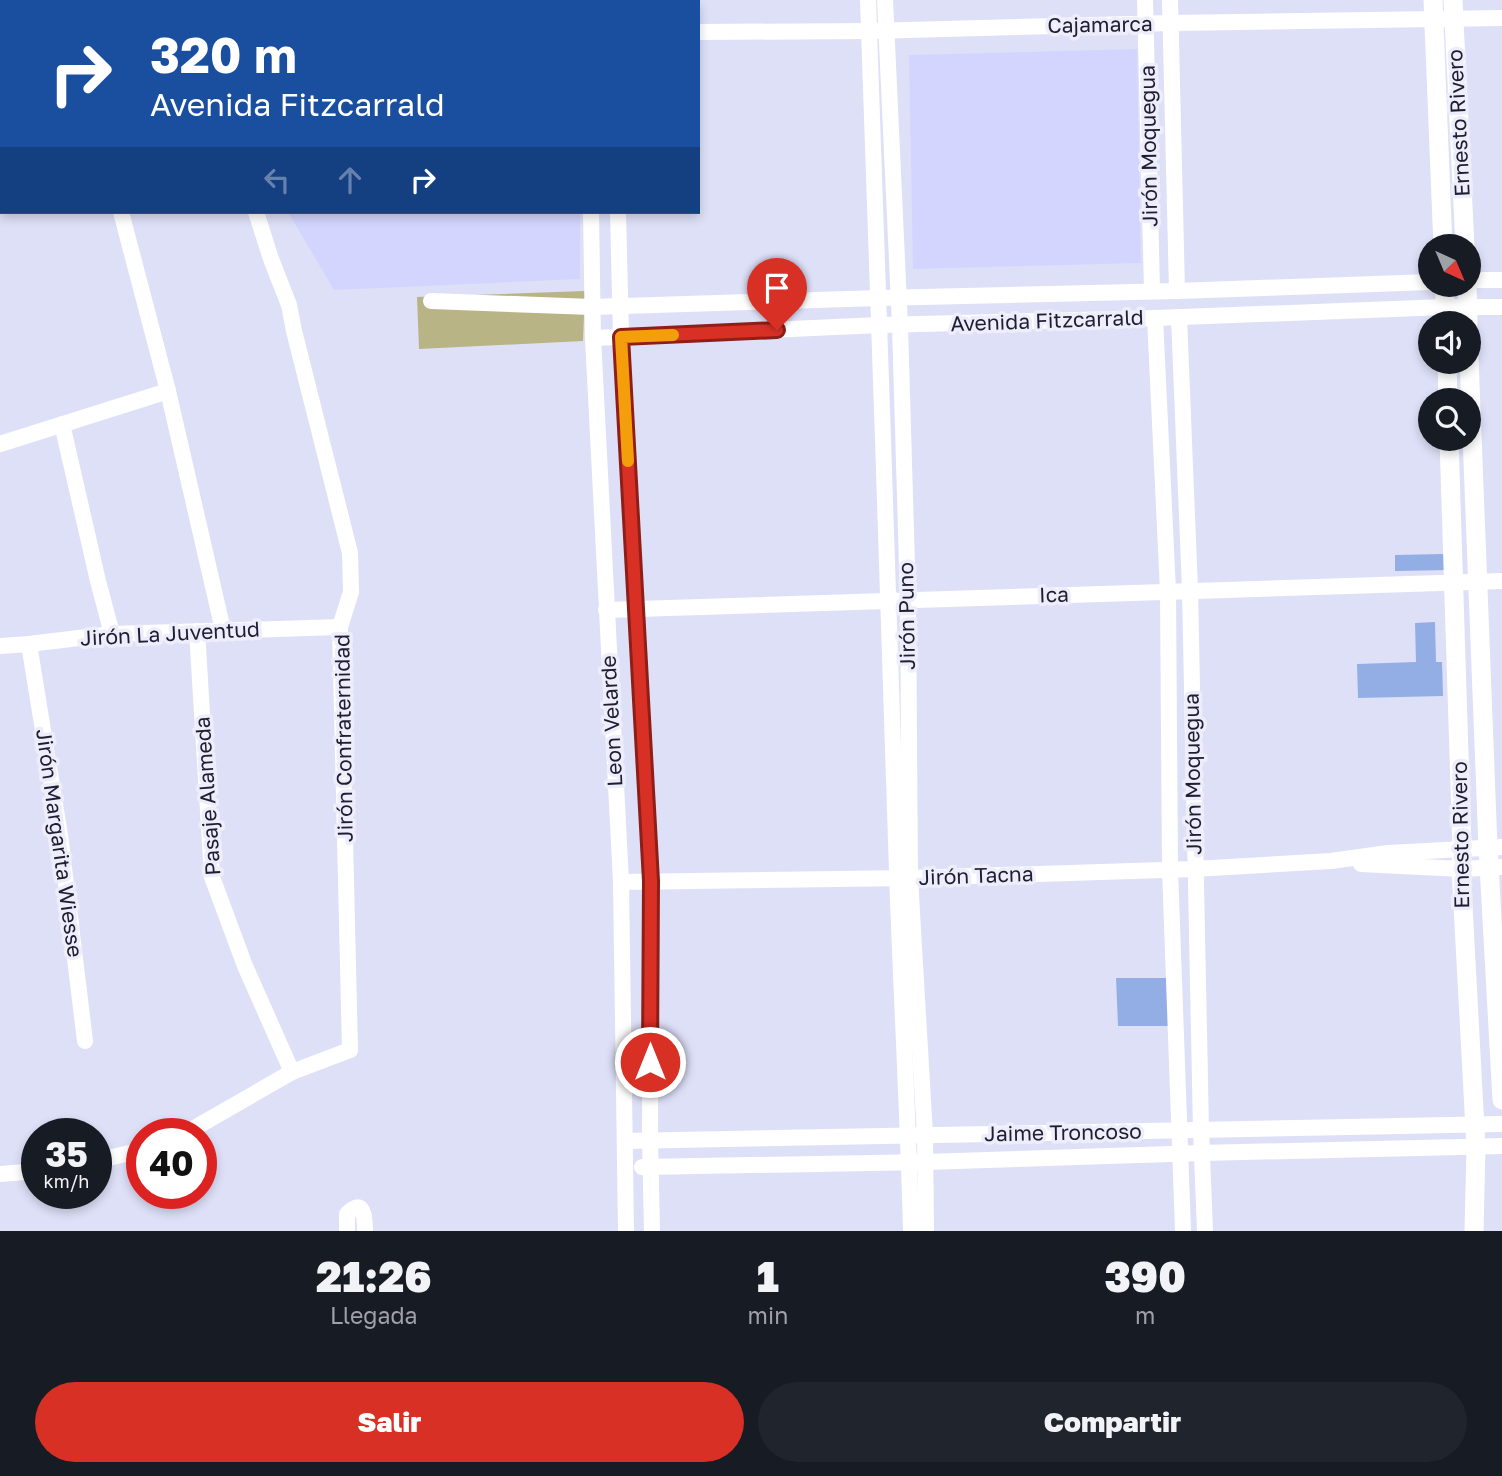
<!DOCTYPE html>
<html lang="es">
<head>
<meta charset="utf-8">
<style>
  body { margin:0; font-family:"Golos Text",sans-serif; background:#20242c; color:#f1f3f6; height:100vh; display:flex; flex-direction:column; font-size:26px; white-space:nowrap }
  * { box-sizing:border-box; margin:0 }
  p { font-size:23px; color:#9ea1a6 }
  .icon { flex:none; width:38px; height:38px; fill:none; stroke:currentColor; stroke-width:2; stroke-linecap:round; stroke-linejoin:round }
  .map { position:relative; height:1231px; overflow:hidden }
  .details { display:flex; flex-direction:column; background:#171b24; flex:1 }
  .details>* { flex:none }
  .banner { position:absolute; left:0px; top:0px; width:700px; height:214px; box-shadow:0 4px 10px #0003; background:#1a4fa0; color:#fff; overflow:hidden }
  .needle { width:46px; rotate:136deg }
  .tools { position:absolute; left:1418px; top:234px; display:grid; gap:14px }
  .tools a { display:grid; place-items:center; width:63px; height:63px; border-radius:50%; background:#171b24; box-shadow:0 4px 10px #0003; font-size:35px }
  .speed { position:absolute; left:21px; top:1118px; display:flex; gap:14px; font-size:35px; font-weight:700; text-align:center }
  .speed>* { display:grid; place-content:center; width:91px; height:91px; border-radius:50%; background:#171b24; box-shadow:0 4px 10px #0003; line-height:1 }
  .speed small { font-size:18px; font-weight:400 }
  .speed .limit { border:10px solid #d22; background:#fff; color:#111 }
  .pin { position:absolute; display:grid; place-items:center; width:60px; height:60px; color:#fff; margin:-72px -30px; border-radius:50% 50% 50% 0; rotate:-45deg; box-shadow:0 0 7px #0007 }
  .pin .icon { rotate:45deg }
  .me { position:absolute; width:77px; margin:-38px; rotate:0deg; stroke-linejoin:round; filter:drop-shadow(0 0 5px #0008) }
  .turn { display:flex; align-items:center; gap:24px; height:147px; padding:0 35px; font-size:32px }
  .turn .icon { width:91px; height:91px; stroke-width:2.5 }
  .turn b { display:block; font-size:49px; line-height:60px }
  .lanes { display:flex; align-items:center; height:66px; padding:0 35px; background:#0003; justify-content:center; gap:35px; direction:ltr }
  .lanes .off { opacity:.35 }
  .eta { display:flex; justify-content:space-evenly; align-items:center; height:119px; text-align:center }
  .eta b { font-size:42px; font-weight:800; line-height:49px }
  .cta { display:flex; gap:14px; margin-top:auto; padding:14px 35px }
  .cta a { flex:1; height:80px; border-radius:42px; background:#d93025; color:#fff; font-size:28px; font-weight:800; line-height:80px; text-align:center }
  .cta a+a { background:#20242c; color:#f1f3f6 }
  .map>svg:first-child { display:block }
  .built { fill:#d4d5fe }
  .green { fill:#b9b485 }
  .building { fill:#93aee4 }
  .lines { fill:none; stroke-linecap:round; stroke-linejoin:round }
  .minor { stroke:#fff; stroke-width:16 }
  .major { stroke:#fff; stroke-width:19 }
  .route-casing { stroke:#8d1f18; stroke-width:18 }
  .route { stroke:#d93025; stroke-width:12 }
  .slow { stroke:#f59e0b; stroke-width:12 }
  .labels { text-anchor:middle; stroke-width:7; stroke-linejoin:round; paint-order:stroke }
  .street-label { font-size:21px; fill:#1e1d33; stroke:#edeefa }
</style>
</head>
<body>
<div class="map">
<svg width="1502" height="1231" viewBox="0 0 1502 1231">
  <rect width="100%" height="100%" fill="#dee0f8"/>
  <g class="built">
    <path d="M234,0H584V2H236Z"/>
    <path d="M1137,49L1141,263L913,269L909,55Z"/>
    <path d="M288,212H580V279L334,290Z"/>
  </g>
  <path class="green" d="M585,291L583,341L419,349L417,297Z"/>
  <g class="building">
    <path d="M1443,554L1450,570L1395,571V555Z"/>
    <path d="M1435,622L1436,662H1442L1443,696L1358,698L1357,664L1416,662L1415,623Z"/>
    <path d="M1116,978H1168L1171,1026H1118Z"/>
  </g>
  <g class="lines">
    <g class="minor">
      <path d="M101,0L106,2"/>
      <path d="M192,0L194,2"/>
      <path d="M503,0V2"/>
      <path d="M588,0V2"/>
      <path d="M615,0V2"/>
      <path d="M868,0C878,291 888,581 897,872C901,992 908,1111 911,1231"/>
      <path d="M885,0L900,325L908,600L910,878L925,1135L926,1231"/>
      <path d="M1145,0L1152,291"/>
      <path d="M1170,0L1177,291"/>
      <path d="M150,2V0"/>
      <path d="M698,32L870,31L1171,23L1502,18"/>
      <path d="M0,52H2"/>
      <path d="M121,212L168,391L223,630"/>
      <path d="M591,212L593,338L621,882L626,1231"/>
      <path d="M618,212L621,337L651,881L650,1140L652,1231"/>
      <path d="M1468,280H1502"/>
      <path d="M431,301L592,307L879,298L1177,291L1430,282"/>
      <path d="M1179,317L1190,590L1201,1130L1205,1231"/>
      <path d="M1155,318L1168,591L1170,869L1183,1231"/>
      <path d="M593,338L880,325L1155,318L1445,307H1502"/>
      <path d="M62,424L98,581L112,634"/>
      <path d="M0,444L168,391"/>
      <path d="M606,610L1502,581"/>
      <path d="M197,631L212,877L245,966L292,1072"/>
      <path d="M29,644L60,835L85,1041"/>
      <path d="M0,646L29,644L112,634L340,627"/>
      <path d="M1361,864L1461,869L1502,867"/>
      <path d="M621,882L910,878L1194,869L1331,861L1388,853L1502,847"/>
      <path d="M184,1134L292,1072L350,1050L340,627L351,592L350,553L294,331L289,305L271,259L256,212"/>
      <path d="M625,1141L1502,1124"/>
      <path d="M96,1161L142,1150"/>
      <path d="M642,1167L925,1162L1202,1153L1502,1146"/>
      <path d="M0,1174L37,1171"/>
      <path d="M347,1231V1214C364,1196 365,1219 365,1231"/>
    </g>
    <g class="major">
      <path d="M1433,0L1443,247"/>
      <path d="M1453,0L1465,247"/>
      <path d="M1445,285V324"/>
      <path d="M1467,285L1468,324"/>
      <path d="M1468,332L1488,847L1502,1100"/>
      <path d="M1447,362L1448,401"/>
      <path d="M1449,439L1462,849L1461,869L1476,1147L1474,1231"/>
    </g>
  </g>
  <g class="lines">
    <g class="route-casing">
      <path id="route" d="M650,1062L651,881L621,337L777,330"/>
    </g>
    <use href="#route" class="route"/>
    <path class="slow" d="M628,461L621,337L673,335"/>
  </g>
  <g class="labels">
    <g class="street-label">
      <text transform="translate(1100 25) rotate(-1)" y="7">Cajamarca</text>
      <text transform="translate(1459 123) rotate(-93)" y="7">Ernesto Rivero</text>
      <text transform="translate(1149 146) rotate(-91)" y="7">Jirón Moquegua</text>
      <text transform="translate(1047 321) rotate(-2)" y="7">Avenida Fitzcarrald</text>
      <text transform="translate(1054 595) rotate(-2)" y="7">Ica</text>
      <text transform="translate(907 616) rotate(-91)" y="7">Jirón Puno</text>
      <text transform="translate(170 634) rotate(-3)" y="7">Jirón La Juventud</text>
      <text transform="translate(612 721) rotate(-93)" y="7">Leon Velarde</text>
      <text transform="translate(344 738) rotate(-91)" y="7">Jirón Confraternidad</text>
      <text transform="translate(1193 774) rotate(-91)" y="7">Jirón Moquegua</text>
      <text transform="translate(208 796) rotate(-94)" y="7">Pasaje Alameda</text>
      <text transform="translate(1461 835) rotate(-91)" y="7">Ernesto Rivero</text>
      <text transform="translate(59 843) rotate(82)" y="7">Jirón Margarita Wiesse</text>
      <text transform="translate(976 876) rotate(-2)" y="7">Jirón Tacna</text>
      <text transform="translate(1063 1133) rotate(-1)" y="7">Jaime Troncoso</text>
    </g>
  </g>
</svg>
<div class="tools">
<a><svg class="needle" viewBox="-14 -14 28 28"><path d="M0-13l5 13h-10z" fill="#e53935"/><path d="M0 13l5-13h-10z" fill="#9ea1a6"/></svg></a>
<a><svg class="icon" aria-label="sound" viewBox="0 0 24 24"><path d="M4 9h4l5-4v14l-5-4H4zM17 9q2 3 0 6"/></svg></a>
<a><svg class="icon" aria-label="search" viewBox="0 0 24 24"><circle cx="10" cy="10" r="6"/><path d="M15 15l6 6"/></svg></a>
</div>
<div class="speed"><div>35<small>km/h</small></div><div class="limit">40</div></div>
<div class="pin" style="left:777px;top:330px;background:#d93025"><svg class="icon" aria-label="arrive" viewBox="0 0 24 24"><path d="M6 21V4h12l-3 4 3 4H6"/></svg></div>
<svg class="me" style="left:650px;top:1062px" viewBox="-20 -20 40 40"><circle r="17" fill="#d93025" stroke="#fff" stroke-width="3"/><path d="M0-11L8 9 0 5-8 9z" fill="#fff"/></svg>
<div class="banner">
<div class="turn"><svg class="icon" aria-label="right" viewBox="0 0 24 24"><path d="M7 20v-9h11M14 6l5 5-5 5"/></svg><div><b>320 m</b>Avenida Fitzcarrald</div></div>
<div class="lanes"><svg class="icon off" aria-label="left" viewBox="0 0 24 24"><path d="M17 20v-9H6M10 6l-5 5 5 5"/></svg><svg class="icon off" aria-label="ahead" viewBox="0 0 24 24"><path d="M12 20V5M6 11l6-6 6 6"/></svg><svg class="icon" aria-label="right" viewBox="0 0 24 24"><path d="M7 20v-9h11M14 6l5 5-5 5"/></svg></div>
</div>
</div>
<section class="details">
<div class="eta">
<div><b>21:26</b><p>Llegada</p></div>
<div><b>1</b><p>min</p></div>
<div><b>390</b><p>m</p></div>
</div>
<div class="cta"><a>Salir</a><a>Compartir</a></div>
</section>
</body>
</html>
